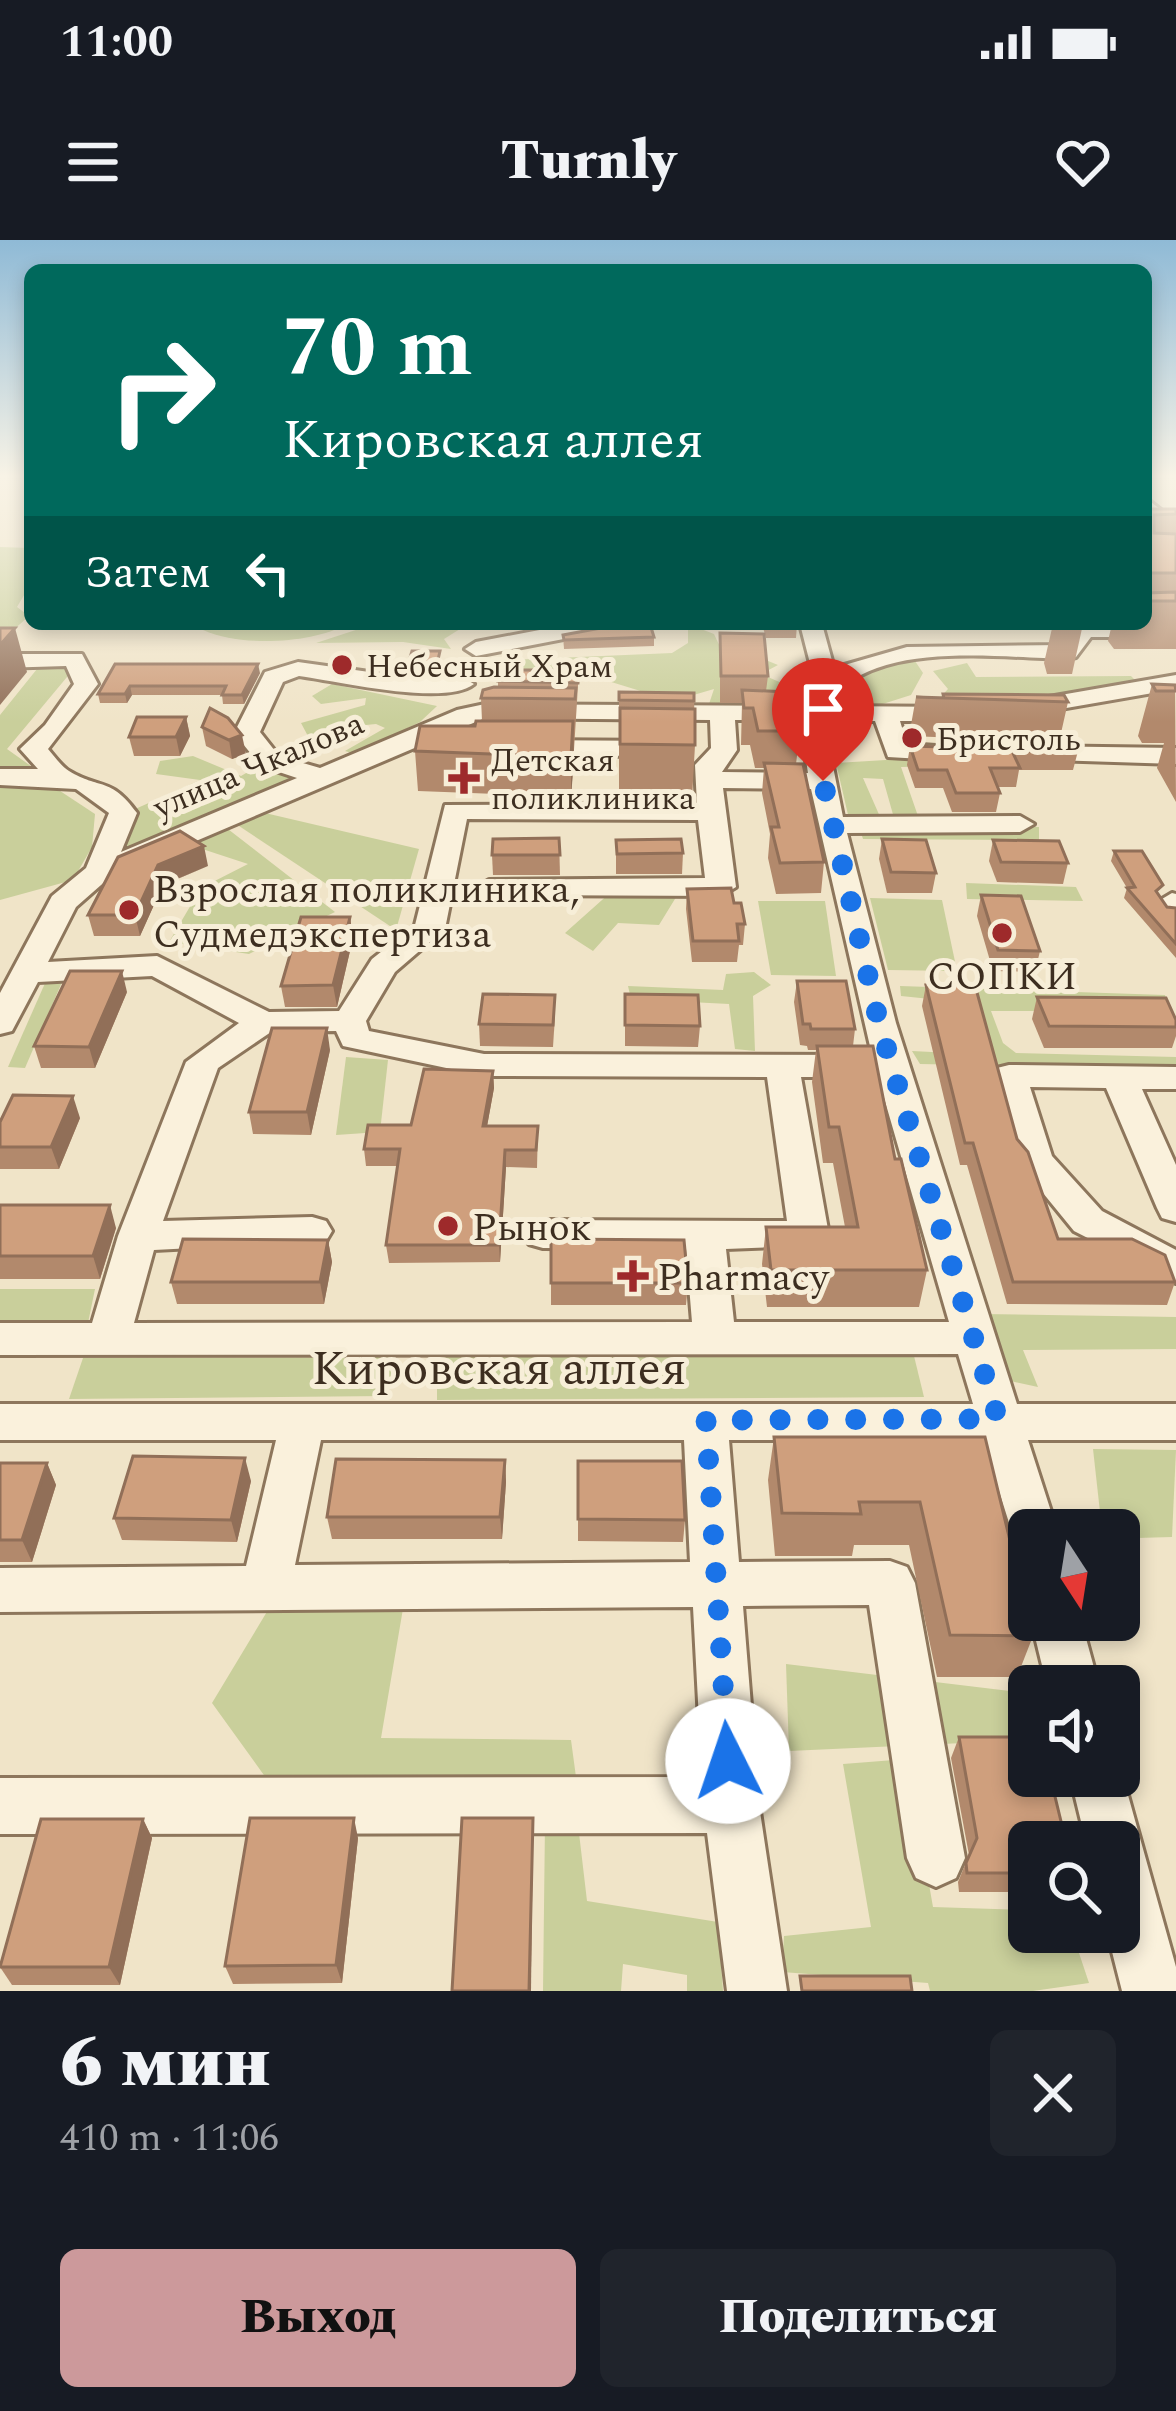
<!DOCTYPE html>
<html lang="ru">
<head>
<meta charset="utf-8">
<style>
  body { margin:0; font-family:Spectral,serif; background:#20242c; color:#f1f3f6; height:100vh; display:flex; flex-direction:column; font-size:45px; white-space:nowrap }
  * { box-sizing:border-box; margin:0 }
  p { font-size:39px; color:#9ea1a6 }
  .icon { flex:none; width:66px; height:66px; fill:none; stroke:currentColor; stroke-width:2; stroke-linecap:round; stroke-linejoin:round }
  .map { position:relative; height:1751px; overflow:hidden }
  .panel { display:flex; flex-direction:column; background:#171b24; flex:1 }
  .panel>* { flex:none }
  .hud { position:absolute; left:24px; top:24px; width:1128px; height:366px; border-radius:18px; box-shadow:0 6px 18px #0003; background:#00695c; color:#fff; overflow:hidden }
  .needle { width:78px; rotate:168deg }
  .tools { position:absolute; left:1008px; top:1269px; display:grid; gap:24px }
  .tools a { display:grid; place-items:center; width:132px; height:132px; border-radius:18px; background:#171b24; box-shadow:0 6px 18px #0003; font-size:60px }
  .pin { position:absolute; display:grid; place-items:center; width:102px; height:102px; color:#fff; margin:-123px -51px; border-radius:50% 50% 50% 0; rotate:-45deg; box-shadow:0 0 12px #0007 }
  .pin .icon { rotate:45deg }
  .me { position:absolute; width:132px; margin:-66px; rotate:356deg; stroke-linejoin:round; filter:drop-shadow(0 0 9px #0008) }
  .turn { display:flex; align-items:center; gap:42px; height:252px; padding:0 60px; font-size:54px }
  .turn .icon { width:156px; height:156px; stroke-width:2.5 }
  .turn b { display:block; font-size:84px; line-height:102px }
  .then { display:flex; align-items:center; height:114px; padding:0 60px; background:#0003; gap:24px; font-size:45px }
  .round { display:grid; place-items:center; flex:none; width:126px; height:126px; border-radius:18px; background:#20242c }
  .headline { display:flex; align-items:center; justify-content:space-between; height:204px; padding:0 60px }
  h1 { font-size:72px; font-weight:800; line-height:90px }
  .button { display:flex; gap:24px; margin-top:auto; padding:24px 60px }
  .button a { flex:1; height:138px; border-radius:18px; background:#cc999b; color:#111; font-size:48px; font-weight:800; line-height:138px; text-align:center }
  .button a+a { background:#20242c; color:#f1f3f6 }
  .status { display:flex; justify-content:space-between; align-items:center; height:84px; padding:0 60px; background:#171b24; direction:ltr }
  .status svg { height:33px; fill:currentColor }
  header { display:flex; justify-content:space-between; align-items:center; height:156px; padding:0 60px; background:#171b24; font-size:54px; font-weight:800 }
  .map>svg:first-child { display:block }
  .green { fill:#c9cf9b }
  .lines { fill:none; stroke-linecap:round; stroke-linejoin:round }
  .minor-casing { stroke:#8d765c; stroke-width:6 }
  .minor { fill:#faf1dc; fill-rule:evenodd }
  .wall { fill:#b2896c }
  .shaded-wall { fill:#916f58 }
  .building { fill:#cf9f7d; stroke:#916f58; stroke-width:3 }
  .route { stroke:#1a73e8; stroke-width:21; stroke-dasharray:0 37.8 }
  .poi-dot { fill:#9e2a2b; stroke:#f7eed8; stroke-width:4.5 }
  .labels { text-anchor:middle; stroke-width:10; stroke-linejoin:round; paint-order:stroke }
  .far-poi-label { font-size:33px; fill:#3d2e20; stroke:#f7eed8; text-anchor:start }
  .far-street-label { font-size:33px; fill:#3d2e20; stroke:#f7eed8 }
  .poi-label { font-size:39px; fill:#3d2e20; stroke:#f7eed8; text-anchor:start }
  .near-street-label { font-size:48px; fill:#3d2e20; stroke:#f7eed8 }
</style>
</head>
<body>
<div class="status"><b>11:00</b><svg viewBox="0 0 49 12"><path d="M0 12V9h3v3zM5 12V6h3v6zM10 12V3h3v9zM15 12V0h3v12zM26 1h20v11H26zM47 4h2v5h-2z"/></svg></div>
<header><svg class="icon" aria-label="menu" viewBox="0 0 24 24"><path d="M4 6h16M4 12h16M4 18h16"/></svg>Turnly<svg class="icon" aria-label="heart" viewBox="0 0 24 24"><path d="M12 20l-8-8c-3-5 5-10 8-4 3-6 11-1 8 4z"/></svg></header>
<div class="map">
<svg width="1176" height="1751" viewBox="0 0 1176 1751">
  <rect width="100%" height="100%" fill="#f0e4c8"/>
  <g class="green">
    <path d="M0,307L30,308V345L17,367L29,376L0,402Z"/>
    <path d="M209,384H347C312,404 240,407 203,390Z"/>
    <path d="M374,384L460,389L444,399L451,409L403,402L316,403Z"/>
    <path d="M688,384L714,394L723,413L756,416L778,425L761,434L798,450L797,470L709,464L714,449L673,461L595,437L588,426H577L564,437H477L485,421L672,413L688,403Z"/>
    <path d="M915,421L923,433L911,455L867,469L847,467L835,454L847,428Z"/>
    <path d="M53,423L72,431L7,509L35,529L32,534L0,528V475L37,429Z"/>
    <path d="M967,423L976,437L1131,436L1140,445L1016,466L929,469L948,449L933,431Z"/>
    <path d="M332,444L437,466L420,482L355,514L345,511L385,488L376,484L335,488L325,502L309,498L301,483L365,465L366,458L321,464L312,456Z"/>
    <path d="M193,516L241,536L260,525L304,537L115,618L133,570L200,540L156,534L160,521Z"/>
    <path d="M919,518L997,525L901,527L919,579L894,578L883,539L863,538L881,579H849L836,523Z"/>
    <path d="M0,543L51,545L95,574L92,607L73,640L0,660Z"/>
    <path d="M265,573L419,609L396,690L230,580Z"/>
    <path d="M224,586L335,672L249,714L169,702L201,648L248,624L187,604Z"/>
    <path d="M859,587H1039V600L863,599Z"/>
    <path d="M966,643L1076,647L1083,661L967,659Z"/>
    <path d="M611,652L678,654L659,685L618,683L593,711L565,693Z"/>
    <path d="M870,658L942,660L957,731L888,730Z"/>
    <path d="M758,661H825L836,736L771,735Z"/>
    <path d="M754,732L771,745L753,756L755,811L735,809L729,764L631,759L628,746L723,750L726,734Z"/>
    <path d="M46,741L62,742L25,828L8,827Z"/>
    <path d="M900,746L1165,755L1170,771H991L1003,803L1016,813L1176,817V829L920,824L912,811L991,815L979,764L901,756Z"/>
    <path d="M346,817L388,820L380,892L336,895Z"/>
    <path d="M0,1049H95L88,1083L0,1082Z"/>
    <path d="M981,1074L1176,1077V1109L1023,1110L1038,1147L1006,1140Z"/>
    <path d="M437,1115L914,1116L924,1157L437,1160Z"/>
    <path d="M394,1117L387,1156L69,1159L83,1118Z"/>
    <path d="M1093,1209L1176,1210L1172,1297L1137,1298L1100,1272Z"/>
    <path d="M406,1351L381,1498L571,1500L576,1537L266,1538L212,1463L277,1355Z"/>
    <path d="M786,1424L1019,1452L1029,1500L789,1511Z"/>
    <path d="M907,1519L933,1667L1029,1670V1692H1072L1089,1743L1033,1751H930L928,1743L782,1732L784,1696L871,1687L843,1524Z"/>
    <path d="M577,1576L587,1661L718,1682L723,1751H687V1735L623,1724L621,1751H543L545,1583Z"/>
  </g>
  <g class="lines">
    <g class="minor-casing">
      <g id="minor">
        <path d="M1146,258L1176,282V298L1146,274Z"/>
        <path d="M1176,383V397H1091L1076,417L1068,419C998,418 868,398 827,466L959,467L971,474L959,481H900L907,504L965,508L969,513L965,518L956,521L888,517L875,481H824L843,577L1020,576L1034,584L1020,592L847,593L896,783L1017,1164H1176V1200H1028L1057,1290H1029V1309L1016,1305L983,1200H729L739,1322L890,1321L907,1327L915,1343L965,1618L956,1638L936,1647L916,1638L907,1618L869,1365L743,1366L759,1565L787,1751H727L707,1593L0,1594V1538L702,1537L693,1367L0,1372V1328L246,1326L276,1200H0V1164H973L958,1114L0,1115V1083H92L118,996L186,822L239,783L152,736L38,742L12,791L0,794V753L52,656L86,628L109,573L76,549L0,545V529H38L20,509L45,485L74,444L66,426L0,428V414H82L98,444L48,509C54,516 62,527 69,531C100,550 110,536 137,573L121,612L297,538L261,526L234,493L265,432L298,422L412,438L462,437L474,444C446,467 337,441 299,436L283,442L260,492L279,516L320,528L457,470L485,464L809,466L806,461L815,443L800,384H822L834,428L907,407L1062,405L1082,384ZM485,478L710,480L711,508L695,525L697,564L445,565L415,685L372,719L339,771L269,772L157,716L48,722L76,667L109,638ZM735,480H800L808,533L722,532L737,510ZM723,548L811,549L872,815L484,814L369,791L366,781L395,732L445,689L467,579L698,580L705,638L489,640L474,649L479,655L721,656L736,647ZM336,791L343,806L484,836L767,837L787,981L543,980L529,984L523,994L529,1004L543,1008L686,1009L692,1082L134,1083L154,1010L326,1001L332,991L326,981L312,977L163,981L218,828L271,792ZM801,837H878L949,1082H734L726,1009L823,1005L829,995ZM321,1200H684L690,1322L295,1325Z"/>
        <path d="M571,384H616L605,391L476,416L465,409L476,402Z"/>
        <path d="M1176,435V449L1020,476L1008,469L1020,462Z"/>
        <path d="M523,500L666,501L679,509L666,517L514,513L510,508L514,503Z"/>
        <path d="M1030,506L1176,508V524L1021,519L1017,514Z"/>
        <path d="M1172,653L1176,654V676L1165,673L1157,662Z"/>
        <path d="M1009,825L1176,827V849H1142L1176,925V982L1162,978L1157,968L1106,848L1030,847L1052,916L1102,971L1176,1010V1043L1074,991L1016,920L992,836L997,828Z"/>
        <path d="M1031,1380H1081L1099,1446H1047Z"/>
        <path d="M1119,1523L1176,1727V1751H1122L1107,1692H1119V1602H1086L1070,1536H1119Z"/>
      </g>
    </g>
    <use href="#minor" class="minor"/>
  </g>
  <g class="wall">
    <path d="M1146,269H1176V409H1114L1108,401L1112,384H1146Z"/>
    <path d="M762,384H797L796,398H766Z"/>
    <path d="M1053,384H1083L1072,434H1047L1044,423Z"/>
    <path d="M606,387L654,397V406L564,409L563,395Z"/>
    <path d="M720,393L768,436L766,451L800,491L796,524L824,622L821,653L776,654L768,618L770,594L762,553L764,528H755L750,505H741L742,463H720Z"/>
    <path d="M441,420L437,433H409L408,424Z"/>
    <path d="M115,424L260,433L244,464H223L222,455H132L127,463H100L98,454Z"/>
    <path d="M579,430L571,557L418,551L415,511L475,486L482,481L481,458L498,447V441Z"/>
    <path d="M1152,444L1175,445L1176,562L1157,528L1164,503H1142L1138,496Z"/>
    <path d="M619,452L694,453L695,505L692,559L619,558Z"/>
    <path d="M943,454L1068,462L1059,502L909,496L916,457L942,458Z"/>
    <path d="M210,468L246,514L232,519L206,506L202,487Z"/>
    <path d="M186,477L190,496L180,516H134L129,497Z"/>
    <path d="M910,506L1078,511L1073,530H1019L1016,547H998L1000,553L996,572H952L943,548H915L907,525Z"/>
    <path d="M559,598L560,635H493L492,615Z"/>
    <path d="M882,599L936,633L932,653H887L879,619Z"/>
    <path d="M616,600L683,613L682,634H616Z"/>
    <path d="M993,600L1068,623L1063,644L997,642L989,621Z"/>
    <path d="M1114,611L1159,656L1167,667L1176,668V718L1124,658L1127,648L1111,621Z"/>
    <path d="M208,626L163,645L140,696H94L88,675Z"/>
    <path d="M687,649L734,663L745,684L743,705H739L737,722H692L686,669Z"/>
    <path d="M981,655L1040,711L1035,732L993,731L977,676Z"/>
    <path d="M350,677L353,698L337,767H285L281,746Z"/>
    <path d="M797,741L855,789L853,806L895,919L927,1030L919,1067H767L762,1024L766,987H845L833,923H823L812,842L816,810H808L807,806L800,805L794,762Z"/>
    <path d="M926,745L1017,899L1058,999L1175,1042L1167,1065L1007,1064L967,925H960L922,766Z"/>
    <path d="M127,752L95,828H41L34,806Z"/>
    <path d="M625,754L700,786L698,807L625,806Z"/>
    <path d="M1037,757L1176,780V796L1172,808H1044L1032,779Z"/>
    <path d="M555,776L553,807L480,806L479,784Z"/>
    <path d="M330,810L311,895L253,894L249,872Z"/>
    <path d="M493,831L494,848L487,886H538L537,928L506,927L500,1022L389,1023L386,1005L397,926H366L364,909L411,885Z"/>
    <path d="M80,878L59,929H0V882Z"/>
    <path d="M0,965L116,988L100,1039H0Z"/>
    <path d="M551,999L688,1043L686,1065H551Z"/>
    <path d="M328,1000L332,1022L324,1064H177L171,1042Z"/>
    <path d="M774,1197H985L1033,1396L1017,1437H937L909,1305H854L852,1316H775L768,1240Z"/>
    <path d="M505,1220L506,1242L502,1299H332L327,1277Z"/>
    <path d="M578,1221L685,1280L683,1302L578,1301Z"/>
    <path d="M0,1223H47L56,1245L32,1322H0Z"/>
    <path d="M251,1241L237,1302L122,1300L114,1278Z"/>
    <path d="M959,1497L1029,1602V1652H959L958,1642L969,1615L951,1518Z"/>
    <path d="M143,1579L152,1598L120,1745H12L0,1727Z"/>
    <path d="M358,1598L342,1743L233,1744L225,1726Z"/>
  </g>
  <g class="shaded-wall">
    <path d="M15,388L27,432L0,465V405Z"/>
    <path d="M258,424L260,433L244,464L242,455Z"/>
    <path d="M130,446L132,455L127,463L125,454Z"/>
    <path d="M186,477L190,496L180,516L176,497Z"/>
    <path d="M573,481L574,520L571,557V517Z"/>
    <path d="M242,495L246,514L232,519L229,500Z"/>
    <path d="M204,606L208,626L163,645L140,696L135,675L158,625Z"/>
    <path d="M350,677L353,698L337,767L333,745Z"/>
    <path d="M122,731L127,752L95,828L89,807Z"/>
    <path d="M327,788L330,810L311,895L307,872Z"/>
    <path d="M493,831L494,848L484,903L483,886Z"/>
    <path d="M73,856L80,878L59,929L51,907Z"/>
    <path d="M505,910L506,927L500,1022L499,1005Z"/>
    <path d="M110,965L116,988L100,1039L93,1016Z"/>
    <path d="M328,1000L332,1022L324,1064L320,1042Z"/>
    <path d="M245,1218L251,1241L237,1302L231,1280Z"/>
    <path d="M505,1220L506,1242L502,1299L500,1277Z"/>
    <path d="M47,1223L56,1245L32,1322L22,1300Z"/>
    <path d="M354,1578L358,1598L342,1743L336,1725Z"/>
    <path d="M533,1578L531,1751H529Z"/>
    <path d="M143,1579L152,1598L120,1745L109,1727Z"/>
  </g>
  <g class="building">
    <path d="M1146,269H1176V274L1154,275V293L1176,294V333H1146Z"/>
    <path d="M1176,352V361H1146V353Z"/>
    <path d="M610,384H650L654,397L564,400L563,395L606,387Z"/>
    <path d="M0,388H15L0,405Z"/>
    <path d="M720,393L764,394L768,436H721Z"/>
    <path d="M412,411H440L437,424H408Z"/>
    <path d="M115,424H258L242,455H222L226,446H130L125,454H98Z"/>
    <path d="M499,430H579L578,443L498,441Z"/>
    <path d="M1152,444L1175,445L1176,451H1156Z"/>
    <path d="M494,447L576,448L575,459L481,458L483,450Z"/>
    <path d="M742,450L789,452L800,491H758L753,468H744Z"/>
    <path d="M619,452L694,453V461L619,460Z"/>
    <path d="M943,454L1064,455L1068,462L916,457L944,458Z"/>
    <path d="M210,468L228,478L242,495L229,500L202,487Z"/>
    <path d="M620,468L695,469V505L620,504Z"/>
    <path d="M137,477H186L176,497H129Z"/>
    <path d="M476,481H573L571,517L415,511L420,486H475Z"/>
    <path d="M910,506L1078,511H1012L1020,528H990L1000,553H956L947,530H918Z"/>
    <path d="M764,523L803,524L824,622L780,623L771,587H779Z"/>
    <path d="M180,591L204,606L158,625L135,675H88L118,617Z"/>
    <path d="M559,598L560,615H492L493,599Z"/>
    <path d="M681,599L683,613L617,614L616,600Z"/>
    <path d="M882,599L926,600L936,633L891,632Z"/>
    <path d="M993,600L1059,601L1068,623L1001,622Z"/>
    <path d="M1114,611H1142L1163,645L1156,651L1167,667L1176,668V704L1127,648L1135,647Z"/>
    <path d="M731,648L734,663H741L745,684H737L739,701H693L687,649Z"/>
    <path d="M981,655L1021,656L1040,711L998,710Z"/>
    <path d="M301,677H350L333,745L281,746Z"/>
    <path d="M70,731H122L89,807L34,806Z"/>
    <path d="M797,741H846L855,789H811L810,784H803Z"/>
    <path d="M926,745H975L1017,899L1028,912L1058,999H1132L1165,1015L1175,1042H1013L973,903H965Z"/>
    <path d="M483,754L555,755L553,785L479,784Z"/>
    <path d="M625,754L698,755L700,786L625,785Z"/>
    <path d="M1037,757L1166,758L1176,780V787L1049,786Z"/>
    <path d="M272,788H327L307,872H249Z"/>
    <path d="M817,806H873L895,919H901L927,1030H771L766,987H858L839,887H829Z"/>
    <path d="M424,829L493,831L483,886H538L536,910H505L499,1005H386L400,909H364L368,885H411Z"/>
    <path d="M13,855L73,856L51,907H0V882Z"/>
    <path d="M0,965H110L93,1016H0Z"/>
    <path d="M183,999L328,1000L320,1042H171Z"/>
    <path d="M551,999L684,1000L688,1043H551Z"/>
    <path d="M774,1197H985L1033,1396L950,1395L920,1262H859L861,1274L782,1273Z"/>
    <path d="M133,1216L245,1218L231,1280L114,1278Z"/>
    <path d="M336,1219L505,1220L500,1277H327Z"/>
    <path d="M578,1221H682L685,1280L578,1279Z"/>
    <path d="M0,1223H47L22,1300H0Z"/>
    <path d="M959,1497H1029V1536H1050L1066,1602H1029V1633H967L966,1623L977,1598Z"/>
    <path d="M250,1578H354L336,1725L225,1726Z"/>
    <path d="M462,1578H533L529,1751H452Z"/>
    <path d="M41,1579H143L109,1727H0Z"/>
    <path d="M800,1736H910L912,1751H802Z"/>
  </g>
  <linearGradient id="sky" x2="0" y2="1"><stop stop-color="#8fbad6"/><stop offset="0.49" stop-color="#f8f3e6"/><stop offset="1" stop-color="#f8f3e6" stop-opacity="0"/></linearGradient>
  <rect width="1176" height="482" fill="url(#sky)"/>
  <g class="lines">
    <path class="route" d="M728,1521L706,1180L998,1179L879,783L823,541"/>
  </g>
  <g class="poi-dot">
    <circle cx="342" cy="425" r="12"/>
    <circle cx="912" cy="498" r="12"/>
    <path d="M458 520h12v12h12v12h-12v12h-12v-12h-12v-12h12z"/>
    <circle cx="129" cy="670" r="12"/>
    <circle cx="1002" cy="693" r="12"/>
    <circle cx="448" cy="986" r="12"/>
    <path d="M627 1018h12v12h12v12h-12v12h-12v-12h-12v-12h12z"/>
  </g>
  <g class="labels">
    <g class="far-poi-label">
      <text x="366" y="437">Небесный Храм</text>
      <text x="936" y="510">Бристоль</text>
      <text x="491" y="531">Детская<tspan x="491" dy="38">поликлиника</tspan></text>
    </g>
    <g class="far-street-label">
      <text transform="translate(258 524) rotate(-23)" y="12">улица Чкалова</text>
    </g>
    <g class="poi-label">
      <text x="153" y="662">Взрослая поликлиника,<tspan x="153" dy="45">Судмедэкспертиза</tspan></text>
      <text x="1002" y="749" text-anchor="middle">СОПКИ</text>
      <text x="472" y="1000">Рынок</text>
      <text x="657" y="1050">Pharmacy</text>
    </g>
    <g class="near-street-label">
      <text x="499" y="1144">Кировская аллея</text>
    </g>
  </g>
</svg>
<div class="tools">
<a><svg class="needle" viewBox="-14 -14 28 28"><path d="M0-13l5 13h-10z" fill="#e53935"/><path d="M0 13l5-13h-10z" fill="#9ea1a6"/></svg></a>
<a><svg class="icon" aria-label="sound" viewBox="0 0 24 24"><path d="M4 9h4l5-4v14l-5-4H4zM17 9q2 3 0 6"/></svg></a>
<a><svg class="icon" aria-label="search" viewBox="0 0 24 24"><circle cx="10" cy="10" r="6"/><path d="M15 15l6 6"/></svg></a>
</div>
<div class="pin" style="left:823px;top:541px;background:#d93025"><svg class="icon" aria-label="arrive" viewBox="0 0 24 24"><path d="M6 21V4h12l-3 4 3 4H6"/></svg></div>
<svg class="me" style="left:728px;top:1521px" viewBox="-20 -20 40 40"><circle r="19" fill="#fff"/><path d="M0-13L10 11 0 6-10 11z" fill="#1a73e8"/></svg>
<div class="hud">
<div class="turn"><svg class="icon" aria-label="right" viewBox="0 0 24 24"><path d="M7 20v-9h11M14 6l5 5-5 5"/></svg><div><b>70 m</b>Кировская аллея</div></div>
<div class="then">Затем<svg class="icon" aria-label="left" viewBox="0 0 24 24"><path d="M17 20v-9H6M10 6l-5 5 5 5"/></svg></div>
</div>
</div>
<section class="panel">
<div class="headline"><div><h1>6 мин</h1><p>410 m · 11:06</p></div><a class="round"><svg class="icon" aria-label="close" viewBox="0 0 24 24"><path d="M6 6l12 12M18 6L6 18"/></svg></a></div>
<div class="button"><a>Выход</a><a>Поделиться</a></div>
</section>
</body>
</html>
